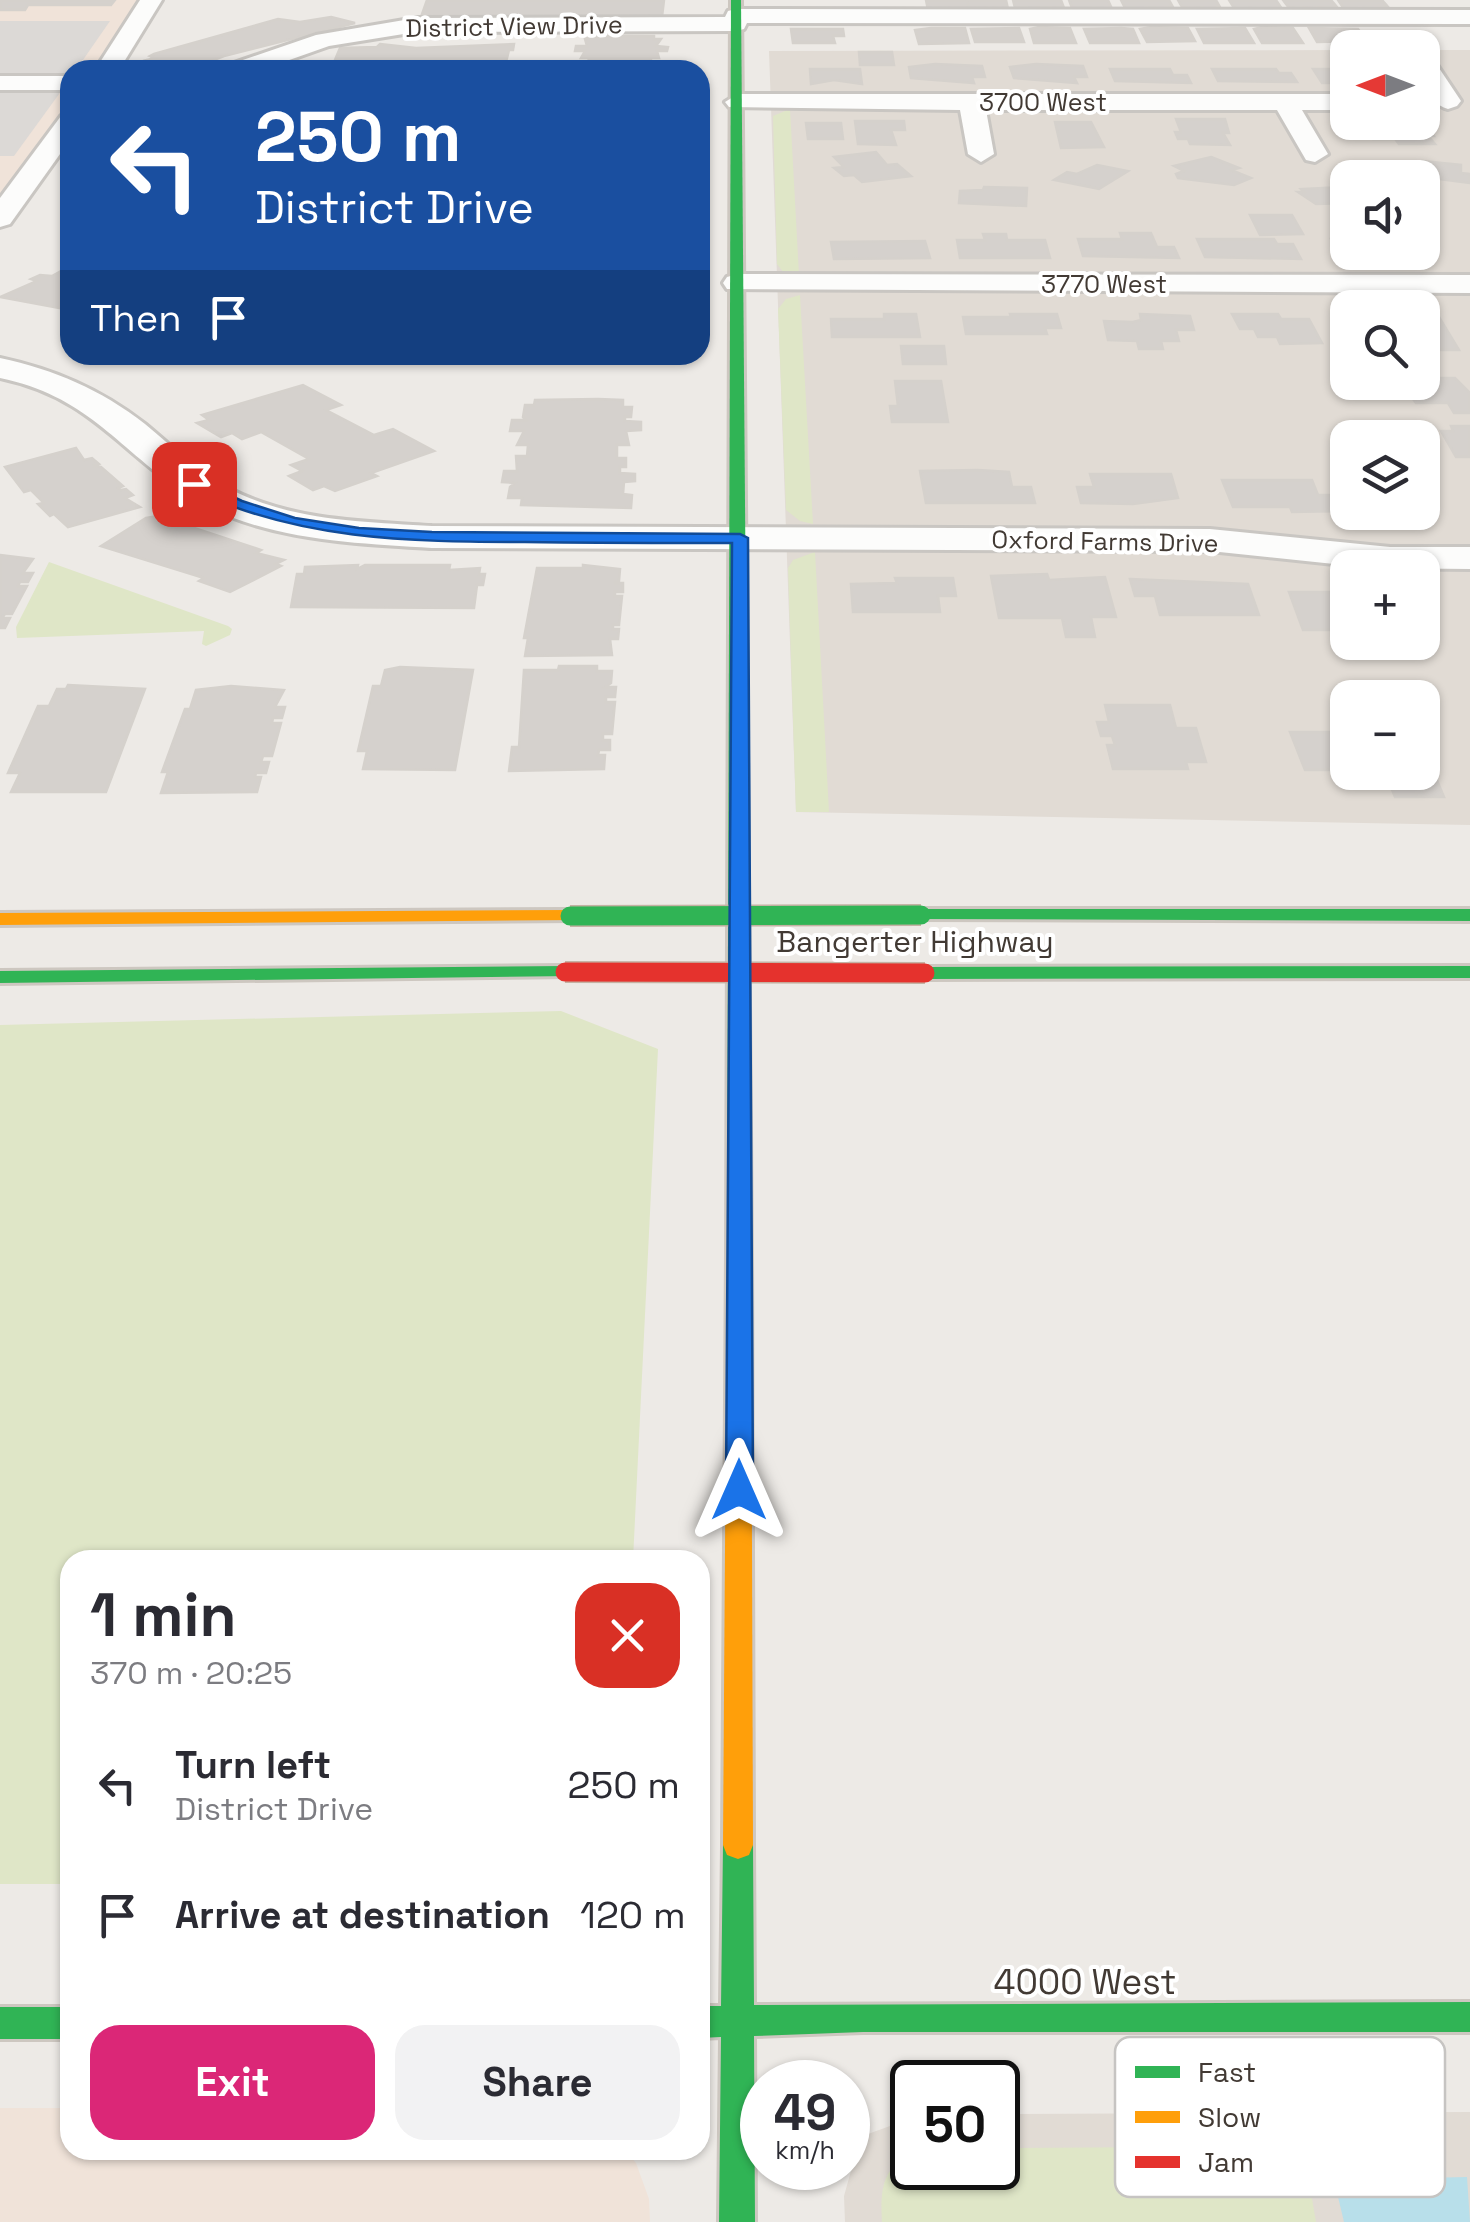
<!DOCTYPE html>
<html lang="en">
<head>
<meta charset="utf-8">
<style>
  body { margin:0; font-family:"Space Grotesk",sans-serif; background:#f2f2f3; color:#2b2b33; height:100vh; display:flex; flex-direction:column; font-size:38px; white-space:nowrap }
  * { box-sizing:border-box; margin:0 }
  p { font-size:32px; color:#7c7c81 }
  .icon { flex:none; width:55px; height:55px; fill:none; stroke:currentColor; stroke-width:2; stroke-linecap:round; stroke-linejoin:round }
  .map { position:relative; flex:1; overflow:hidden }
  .side { position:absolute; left:60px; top:1550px; width:650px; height:610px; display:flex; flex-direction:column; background:#fff; border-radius:30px; box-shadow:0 2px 8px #0004 }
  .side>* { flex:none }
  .banner { position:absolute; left:60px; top:60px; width:650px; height:305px; border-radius:30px; box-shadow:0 2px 8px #0004; background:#1a4fa0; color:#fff; overflow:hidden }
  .needle { width:65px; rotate:270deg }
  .buttons { position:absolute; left:1330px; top:30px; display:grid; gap:20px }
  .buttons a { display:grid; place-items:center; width:110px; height:110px; border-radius:20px; background:#fff; box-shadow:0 2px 8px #0004; font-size:50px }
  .speed { position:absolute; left:740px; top:2060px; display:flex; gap:20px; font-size:50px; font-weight:700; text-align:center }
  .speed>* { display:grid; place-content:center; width:130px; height:130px; border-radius:50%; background:#fff; box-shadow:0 2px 8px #0004; line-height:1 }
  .speed small { font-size:25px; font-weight:400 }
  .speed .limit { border:5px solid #111; border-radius:15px; background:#fff; color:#111 }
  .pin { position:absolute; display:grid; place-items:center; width:85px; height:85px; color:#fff; margin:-42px; border-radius:20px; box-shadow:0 5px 15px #0006 }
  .me { position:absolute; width:110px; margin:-55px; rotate:0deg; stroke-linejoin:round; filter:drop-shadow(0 0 8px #0008) }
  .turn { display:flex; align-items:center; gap:35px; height:210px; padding:0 30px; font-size:45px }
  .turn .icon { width:130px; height:130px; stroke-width:2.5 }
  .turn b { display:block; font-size:70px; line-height:85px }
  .then { display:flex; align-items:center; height:95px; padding:0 30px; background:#0003; gap:20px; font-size:38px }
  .round { display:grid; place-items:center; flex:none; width:105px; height:105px; border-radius:30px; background:#f2f2f3 }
  .overview { display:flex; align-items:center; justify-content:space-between; height:170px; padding:0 30px }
  h1 { font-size:60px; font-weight:700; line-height:75px }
  .button { display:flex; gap:20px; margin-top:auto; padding:20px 30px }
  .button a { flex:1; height:115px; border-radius:30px; background:#db2777; color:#fff; font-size:40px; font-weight:700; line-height:115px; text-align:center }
  .button a+a { background:#f2f2f3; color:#2b2b33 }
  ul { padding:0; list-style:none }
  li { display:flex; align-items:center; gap:30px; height:130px; padding:0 30px }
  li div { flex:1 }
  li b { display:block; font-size:38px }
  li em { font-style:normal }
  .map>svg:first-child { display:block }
  .residential { fill:#e1dbd4; fill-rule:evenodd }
  .commercial { fill:#f0e3d9 }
  .green { fill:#dfe6c7 }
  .parking { fill:#dcd9d6 }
  .water { fill:#b8dfea }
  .building { fill:#d5d1cd; stroke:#d5d1cc; stroke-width:2.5 }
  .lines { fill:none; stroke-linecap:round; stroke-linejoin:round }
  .street-casing { stroke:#c9c6c2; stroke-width:6 }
  .fast-casing { stroke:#cdc7c0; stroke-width:6 }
  .slow-casing { stroke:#cdc7c0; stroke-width:6 }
  .street { fill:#fcfcfb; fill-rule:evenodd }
  .fast { fill:#30b455; fill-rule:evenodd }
  .slow { fill:#ff9f0a; fill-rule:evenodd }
  .fast-bridge-casing { stroke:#c4b2a3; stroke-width:22; stroke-linecap:butt }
  .jam-bridge-casing { stroke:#c4b2a3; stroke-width:22; stroke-linecap:butt }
  .fast-bridge { stroke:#30b455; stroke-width:19 }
  .jam-bridge { stroke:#e5322d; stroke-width:19 }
  .route { fill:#1a73e8; stroke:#114b97; stroke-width:2.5 }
  .labels { text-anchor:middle; stroke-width:8; stroke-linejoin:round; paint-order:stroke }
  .far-street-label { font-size:25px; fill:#423a34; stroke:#fff }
  .street-label { font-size:30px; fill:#423a34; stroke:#fff }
  .near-street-label { font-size:35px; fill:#423a34; stroke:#fff }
  .key { fill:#fff; stroke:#c6c4c2; stroke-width:2.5 }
  .key-label { font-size:28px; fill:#423a34 }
</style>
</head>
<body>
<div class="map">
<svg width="1470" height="2222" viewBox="0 0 1470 2222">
  <rect width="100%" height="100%" fill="#edeae6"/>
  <g class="residential">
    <path d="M1347,50L1348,122H1422L1423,50H1470V825L796,812L769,51ZM1348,178H1422V252H1348ZM1348,308H1422V382H1348ZM1348,438H1422V512H1348ZM1348,568H1422V642H1348ZM1348,698H1422V772H1348Z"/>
    <path d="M1470,2112V2222H845L844,2196L854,2160L868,2134L912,2118V2168H998V2114Z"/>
  </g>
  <g class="commercial">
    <path d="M0,0H160L109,70H70V123L0,219Z"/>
    <path d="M0,2108H70V2150H625L636,2163L649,2199L650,2222H0Z"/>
  </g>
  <g class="green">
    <path d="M790,109L799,275L783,272L777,264L773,116Z"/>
    <path d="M800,295L813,524L800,521L786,510L778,309L786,299Z"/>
    <path d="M815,552L829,812H796L788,568L793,560Z"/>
    <path d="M49,562L228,626L232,629L230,635L206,646L202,644L204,631L17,638L16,627Z"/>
    <path d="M561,1011L658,1049L633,1560H70V1884H0V1025Z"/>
    <path d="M1303,2146L1316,2222H882C880,2191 882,2167 912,2153V2168H998V2148Z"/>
  </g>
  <g class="parking">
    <path d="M0,21H110L76,70H70V75H0Z"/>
    <path d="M0,90H62L14,156H0Z"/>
  </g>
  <path class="water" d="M1467,2177L1470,2222H1344L1334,2180Z"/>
  <g class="building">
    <path d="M0,0H115L111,5H28L25,10H0Z"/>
    <path d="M427,0H664L662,17H421Z"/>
    <path d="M926,0H967L970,9L928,10Z"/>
    <path d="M967,0H1006L1008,9L969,8Z"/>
    <path d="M1013,0H1061L1064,8H1015Z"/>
    <path d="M1069,0H1108L1112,9L1072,8Z"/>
    <path d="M1121,0H1169L1174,9L1125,8Z"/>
    <path d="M1178,0H1216L1221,9L1182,7Z"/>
    <path d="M1229,0H1276L1282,9L1234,8Z"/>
    <path d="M1283,0H1331L1337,7L1289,8Z"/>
    <path d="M1338,0H1382L1389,8L1344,9Z"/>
    <path d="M331,17L355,23L224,56L188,70H159L152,68L163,65L147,60L155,58L150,56L154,54L278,19L300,22Z"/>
    <path d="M1039,27L1070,28L1076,43H1034L1030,29Z"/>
    <path d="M1151,27L1188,28L1195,41L1147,42L1140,29Z"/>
    <path d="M1262,27L1293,28L1303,43H1262L1254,29Z"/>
    <path d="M931,28H965L969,43L919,44L915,30Z"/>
    <path d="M1019,28L1024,42H975L971,29Z"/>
    <path d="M1121,28L1133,29L1139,43H1090L1084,29Z"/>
    <path d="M1245,28L1254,43H1204L1197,29Z"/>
    <path d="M1309,28L1358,29L1367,41L1317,42Z"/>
    <path d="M791,29H843L844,36H833L835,43H793Z"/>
    <path d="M592,36H654V39H661L656,46L668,47L667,51H657L659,58H651V64H658L654,70H582L581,63H588L589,58H581L585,51H575L576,46H587L585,39Z"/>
    <path d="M380,44L416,48L514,44L513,50H509L505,66L495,69L332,67L340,48L377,47Z"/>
    <path d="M859,52H892L894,65H860Z"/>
    <path d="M935,64L982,66L985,77H972L974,83L911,78L909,67Z"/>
    <path d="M1036,64L1083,66L1087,77H1074L1077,83L1014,78L1010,67Z"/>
    <path d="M810,69H860L862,84L834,80L811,84Z"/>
    <path d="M1110,69H1170L1173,75H1187L1191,83L1115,81Z"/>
    <path d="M1212,69H1276L1279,73H1291L1297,82L1218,81Z"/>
    <path d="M1313,69H1348V78H1341L1345,83H1322Z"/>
    <path d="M1176,119H1225L1229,133H1223L1230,145L1190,144L1188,139H1178L1175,132H1181Z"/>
    <path d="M855,121H904L905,130H891L896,145L858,144Z"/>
    <path d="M1055,122H1091L1104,147L1061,148Z"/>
    <path d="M1373,122H1418L1424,130H1431L1434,136H1428L1435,144H1399L1395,139H1373L1367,131H1379Z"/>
    <path d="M806,123H841L843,139H808Z"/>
    <path d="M876,152L887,165L897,164L911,176L862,182L854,175L844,176L834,168L844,167L834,157Z"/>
    <path d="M1211,157L1239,168L1231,170L1251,178L1234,185L1178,178L1176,174L1184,171L1174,166Z"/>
    <path d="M1422,161L1461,165V173L1470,174V183L1400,174L1406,164L1420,165Z"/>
    <path d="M1097,165L1128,171L1099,189L1054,180L1067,172L1077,174Z"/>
    <path d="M1338,182H1348V203L1316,204L1298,192H1304L1301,189L1343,187Z"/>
    <path d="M984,187L1027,188L1026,206L959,203L960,191L983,190Z"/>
    <path d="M1250,215H1292L1303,234L1260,235Z"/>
    <path d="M1120,233H1151L1157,247H1174L1179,258L1083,256L1078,239H1122Z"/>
    <path d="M983,234H1006L1007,240H1045L1050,258H960L957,240H985Z"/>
    <path d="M1197,239H1274L1277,244H1293L1301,259L1205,257Z"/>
    <path d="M1331,239H1348V252H1422V248L1427,256H1340Z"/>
    <path d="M925,241L930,258L834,259L831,242Z"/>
    <path d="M70,266V310L0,297L37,281L31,279L40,275L52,276Z"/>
    <path d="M884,314H916L920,337H832L831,319H884Z"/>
    <path d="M1010,314H1057L1061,328H1045L1047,334H966L963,317H1011Z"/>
    <path d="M1140,314L1190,316L1194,330H1176L1179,341H1161L1163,349H1139L1137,341L1108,340L1104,321L1133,322L1141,320Z"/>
    <path d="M1232,314H1278L1281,319H1309L1322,343L1280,344L1277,337H1258L1254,329H1240Z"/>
    <path d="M1422,316L1439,317L1459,350H1422Z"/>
    <path d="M901,346H944L946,364H903Z"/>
    <path d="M1422,378H1455L1470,393V413H1454L1448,403H1416L1400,382H1422Z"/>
    <path d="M895,381H941L948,422H892L890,406H898Z"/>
    <path d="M303,385L341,405L326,410L374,435L393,429L434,451L371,473L377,476L335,491L324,486L313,490L289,476L302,471L291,465L309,459L261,432L242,439L232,433L221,437L197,423L209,420L202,415Z"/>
    <path d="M598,399L623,400V407H632L631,417H625V421L641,422V430L626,431L629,445H617V458H626V467H620V473L635,474V481L624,482L623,494L632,495L631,508L521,505L522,498H508L510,487L515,483L502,482L504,471H517L516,456H527L528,445H517L524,431H510L512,420H526L523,417L525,405H534L535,400Z"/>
    <path d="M1451,426H1470V457H1456L1441,431H1453Z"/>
    <path d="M76,448L84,460L92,458L99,464L93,466L101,467L123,486L118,488L121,490L126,489L133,495L125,498L140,507L68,527L54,514L50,516L38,504L44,503L31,490L24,492L5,467Z"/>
    <path d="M978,470L1009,472L1012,487H1031L1035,503H926L920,471Z"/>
    <path d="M1090,474H1171L1178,498L1133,504L1081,503L1077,487H1094Z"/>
    <path d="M1222,480H1312L1318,495H1336L1343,511L1292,512L1290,507H1233Z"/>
    <path d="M158,516L261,550L256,553L284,560L276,564L281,566L230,592L199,581L204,578L101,546L146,518Z"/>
    <path d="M0,555L33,559L23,573H33L28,582H20L18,586H27L12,614H5L2,618H10L5,628H0Z"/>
    <path d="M358,565L357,569L365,565H450L449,570L480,568L479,574H485L483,585H477L474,608L291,607L297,574H304L305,567Z"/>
    <path d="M583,565L620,569L619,581L614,583H623V592H615V596H622L619,625H613V629H619L618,639H610L612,655L525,656L528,638H524L537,568H583Z"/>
    <path d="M1047,574L1049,580L1105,577L1116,617H1091L1095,637H1066L1062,618H999L991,576Z"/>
    <path d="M895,578H953L956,596H938L940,612H853L851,584L897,583Z"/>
    <path d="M1130,579L1248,584L1259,615H1160L1155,596H1135Z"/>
    <path d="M1289,592H1347L1348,630H1303Z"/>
    <path d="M559,666H597V671H612L611,683L605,687H616L615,697H606V702H615L612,734H603V740H610V750H599L598,755H605L604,769L509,771L512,747H519L524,670H558Z"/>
    <path d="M400,667L473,670L455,770L363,769L367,751H358L373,686H381L385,670Z"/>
    <path d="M68,685L145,689L106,792H11L20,773H8L38,706H49L57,689H66Z"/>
    <path d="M231,686L284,690L275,707H285L282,718H273L272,723H281L272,756H263L261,762H269L266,773H256L255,777H261L257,792L161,793L168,772H162L185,709H190L196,690Z"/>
    <path d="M1105,705H1170L1176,728H1196L1206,762H1186L1188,769H1113L1107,745H1115L1112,736H1101L1097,722H1109Z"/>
    <path d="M1290,732H1348V770H1305Z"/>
    <path d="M1386,775L1436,778L1444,797H1395Z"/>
  </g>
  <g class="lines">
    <g class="street-casing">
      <g id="street">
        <path d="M140,0H162L119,70H95Z"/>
        <path d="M736,9L1470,10V24L747,23L744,29L736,31L416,32L329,46L261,70H225L228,65L316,35L416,18L725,17L728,11Z"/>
        <path d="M1422,54L1431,56L1461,101L1457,106L1448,109C1424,102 1422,75 1422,54Z"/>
        <rect x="0" y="76" width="70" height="14"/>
        <path d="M738,94H1348V110H1302L1328,154L1315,162L1306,160L1277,110H986L994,154L981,162L968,154L960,110L729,107L725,102Z"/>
        <path d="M70,114V140L10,224L0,227V198L61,116Z"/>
        <path d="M738,274L1470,275V293L727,289L723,283L727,277Z"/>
        <path d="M0,358C55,370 100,389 145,424C173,447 198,473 230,489C291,521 365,522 432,526L1210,529L1390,547H1470V569L1372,568L1210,551L432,548C349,543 251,540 180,490C114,444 86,396 0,378Z"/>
      </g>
    </g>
    <g class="fast-casing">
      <g id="fast">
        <path d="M731,0H741L751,1254L748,1260H730L727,1254Z"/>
        <path d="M921,909H1470V921L914,919L911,915Z"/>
        <path d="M565,966L575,972L572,976L0,983V971Z"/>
        <path d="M1470,966V978L925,979L915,973L925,967Z"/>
        <path d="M738,1831L749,1835L753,1845L754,2005L1470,2002V2032H863L754,2036L755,2222H719L721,2037L700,2038V2006H721L723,1845L727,1835Z"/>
        <rect x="0" y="2007" width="70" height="32"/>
      </g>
    </g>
    <g class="slow-casing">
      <g id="slow">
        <path d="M570,910L580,916L577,920L0,925V913Z"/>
        <path d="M739,1246L748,1248L751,1254L753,1845L749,1855L738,1859L727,1855L723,1845L727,1254L730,1248Z"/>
      </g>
    </g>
    <use href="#street" class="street"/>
    <use href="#fast" class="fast"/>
    <use href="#slow" class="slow"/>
    <g class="fast-bridge-casing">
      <path id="fast-bridge" d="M570,916L921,915"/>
    </g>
    <g class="jam-bridge-casing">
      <path id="jam-bridge" d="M565,972L925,973"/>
    </g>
    <use href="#fast-bridge" class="fast-bridge"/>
    <use href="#jam-bridge" class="jam-bridge"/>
  </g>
  <path class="route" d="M189,481H200L242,501L295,518L359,528L432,532L740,534L748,538L753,1490L749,1497L739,1500L730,1497L726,1490L732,543C663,543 594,543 525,542C408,542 296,540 189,488Z"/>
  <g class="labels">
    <g class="far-street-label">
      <text transform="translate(514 26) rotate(-1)" y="9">District View Drive</text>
      <text x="1043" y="111">3700 West</text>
      <text x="1104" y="293">3770 West</text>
      <text transform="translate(1105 541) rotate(1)" y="9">Oxford Farms Drive</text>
    </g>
    <g class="street-label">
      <text x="915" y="952">Bangerter Highway</text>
    </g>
    <g class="near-street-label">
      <text x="1085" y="1994">4000 West</text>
    </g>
  </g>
  <rect x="1115" y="2037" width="330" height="160" rx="15" class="key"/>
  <rect x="1135" y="2066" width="45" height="12" fill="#30b455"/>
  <rect x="1135" y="2111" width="45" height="12" fill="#ff9f0a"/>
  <rect x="1135" y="2156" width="45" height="12" fill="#e5322d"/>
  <g class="key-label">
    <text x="1198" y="2082">Fast</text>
    <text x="1198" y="2127">Slow</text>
    <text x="1198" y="2172">Jam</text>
  </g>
</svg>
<div class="buttons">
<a><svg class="needle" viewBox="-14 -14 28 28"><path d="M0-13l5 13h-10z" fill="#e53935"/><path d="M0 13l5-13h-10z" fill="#7c7c81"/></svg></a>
<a><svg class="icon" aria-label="sound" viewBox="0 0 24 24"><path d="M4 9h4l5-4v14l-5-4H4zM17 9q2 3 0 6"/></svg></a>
<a><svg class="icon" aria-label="search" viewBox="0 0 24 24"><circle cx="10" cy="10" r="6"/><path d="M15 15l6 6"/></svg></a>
<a><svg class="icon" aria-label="layers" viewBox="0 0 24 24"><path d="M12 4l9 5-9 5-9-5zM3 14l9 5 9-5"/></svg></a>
<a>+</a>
<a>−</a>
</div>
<div class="speed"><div>49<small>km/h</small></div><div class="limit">50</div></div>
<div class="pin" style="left:194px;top:484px;background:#d93025"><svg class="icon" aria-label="arrive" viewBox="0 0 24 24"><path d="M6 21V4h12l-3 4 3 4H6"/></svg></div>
<svg class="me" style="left:739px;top:1490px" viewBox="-20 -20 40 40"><path d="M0-17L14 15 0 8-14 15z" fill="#1a73e8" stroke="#fff" stroke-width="4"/></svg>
<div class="banner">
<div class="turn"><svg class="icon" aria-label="left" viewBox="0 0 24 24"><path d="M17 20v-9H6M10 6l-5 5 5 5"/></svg><div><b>250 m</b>District Drive</div></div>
<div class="then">Then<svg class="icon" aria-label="arrive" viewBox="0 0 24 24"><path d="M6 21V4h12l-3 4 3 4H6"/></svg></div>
</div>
<section class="side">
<div class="overview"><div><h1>1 min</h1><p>370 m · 20:25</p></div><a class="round" style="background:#d93025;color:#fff"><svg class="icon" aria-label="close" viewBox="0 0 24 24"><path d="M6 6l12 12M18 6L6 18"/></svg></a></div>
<ul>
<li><svg class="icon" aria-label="left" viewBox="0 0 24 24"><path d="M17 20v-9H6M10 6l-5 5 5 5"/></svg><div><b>Turn left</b><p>District Drive</p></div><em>250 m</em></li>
<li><svg class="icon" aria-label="arrive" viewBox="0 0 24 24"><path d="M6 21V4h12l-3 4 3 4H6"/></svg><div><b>Arrive at destination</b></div><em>120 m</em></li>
</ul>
<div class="button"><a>Exit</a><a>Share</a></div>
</section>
</div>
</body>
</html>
